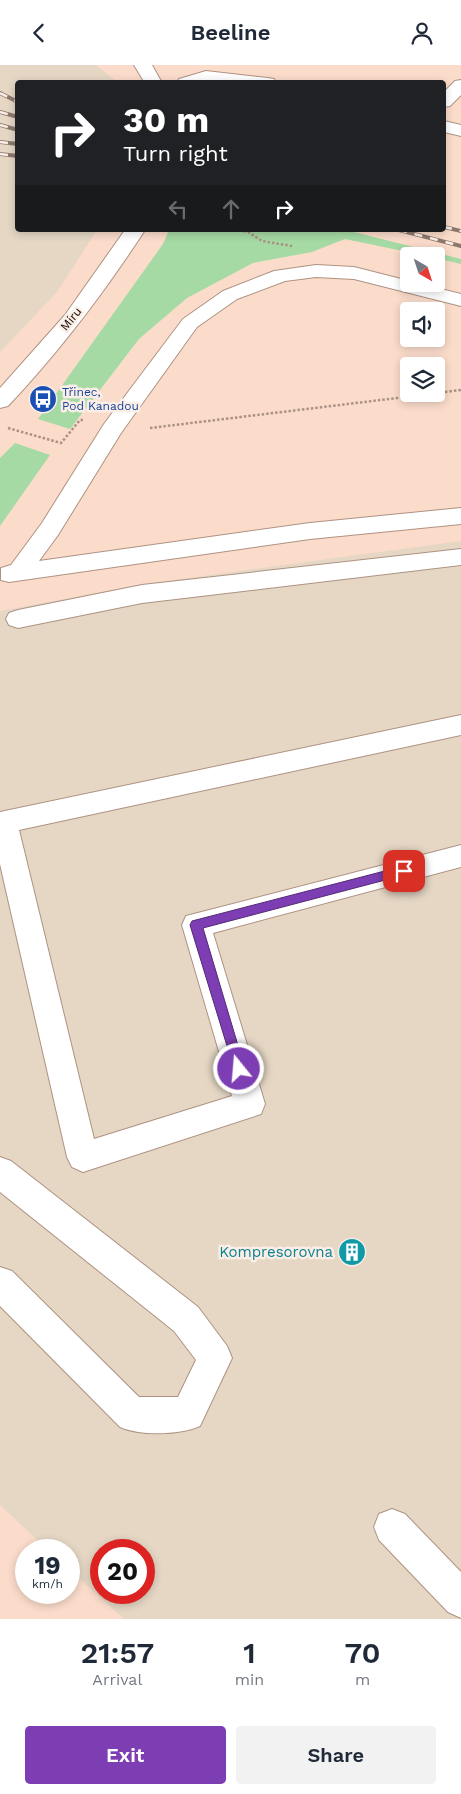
<!DOCTYPE html>
<html lang="en">
<head>
<meta charset="utf-8">
<style>
  body { margin:0; font-family:"Work Sans",sans-serif; background:#f2f2f3; color:#1f2937; height:100vh; display:flex; flex-direction:column; font-size:19px; white-space:nowrap }
  * { box-sizing:border-box; margin:0 }
  p { font-size:16px; color:#747a83 }
  .icon { flex:none; width:28px; height:28px; fill:none; stroke:currentColor; stroke-width:2; stroke-linecap:round; stroke-linejoin:round }
  .map { position:relative; height:1554px; overflow:hidden }
  .side { display:flex; flex-direction:column; background:#fff; flex:1 }
  .side>* { flex:none }
  .top-card { position:absolute; left:15px; top:15px; width:431px; height:152px; border-radius:5px; box-shadow:0 2px 8px #0003; background:#202124; color:#fff; overflow:hidden }
  .needle { width:32px; rotate:141deg }
  .tools { position:absolute; left:400px; top:182px; display:grid; gap:10px }
  .tools a { display:grid; place-items:center; width:45px; height:45px; border-radius:5px; background:#fff; box-shadow:0 2px 8px #0003; font-size:25px }
  .speed { position:absolute; left:15px; top:1474px; display:flex; gap:10px; font-size:25px; font-weight:700; text-align:center }
  .speed>* { display:grid; place-content:center; width:65px; height:65px; border-radius:50%; background:#fff; box-shadow:0 2px 8px #0003; line-height:1 }
  .speed small { font-size:12px; font-weight:400 }
  .speed .limit { border:8px solid #d22; background:#fff; color:#111 }
  .pin { position:absolute; display:grid; place-items:center; width:42px; height:42px; color:#fff; margin:-21px; border-radius:10px; box-shadow:0 2px 8px #0006 }
  .me { position:absolute; width:55px; margin:-28px; rotate:343deg; stroke-linejoin:round; filter:drop-shadow(0 0 4px #0008) }
  .turn { display:flex; align-items:center; gap:18px; height:105px; padding:0 25px; font-size:22px }
  .turn .icon { width:65px; height:65px; stroke-width:2.5 }
  .turn b { display:block; font-size:35px; line-height:42px }
  .lanes { display:flex; align-items:center; height:48px; padding:0 25px; background:#0003; justify-content:center; gap:25px; direction:ltr }
  .lanes .off { opacity:.35 }
  .eta { display:flex; justify-content:space-evenly; align-items:center; height:85px; text-align:center }
  .eta b { font-size:30px; font-weight:600; line-height:35px }
  .primary-button { display:flex; gap:10px; margin-top:auto; padding:10px 25px }
  .primary-button a { flex:1; height:58px; border-radius:5px; background:#7e3eb3; color:#fff; font-size:20px; font-weight:600; line-height:58px; text-align:center }
  .primary-button a+a { background:#f2f2f3; color:#1f2937 }
  header { display:flex; justify-content:space-between; align-items:center; height:65px; padding:0 25px; background:#fff; font-size:22px; font-weight:600 }
  .map>svg:first-child { display:block }
  .industrial { fill:#e5d7c4; fill-rule:evenodd }
  .green { fill:#a5daa4 }
  .lines { fill:none; stroke-linecap:round; stroke-linejoin:round }
  .minor-casing { stroke:#ae9282; stroke-width:2 }
  .path { stroke:#aa9285; stroke-width:2.5; stroke-dasharray:2.5 2; stroke-linecap:butt }
  .minor { fill:#fff; fill-rule:evenodd }
  .rail-casing { stroke:#8d786d; stroke-width:4 }
  .rail { stroke:#faeee7; stroke-width:2.5; stroke-dasharray:8; stroke-linecap:butt }
  .route { fill:#7e3eb3; stroke:#522874 }
  .labels { text-anchor:middle; stroke-width:5; stroke-linejoin:round; paint-order:stroke }
  .far-street-label { font-size:12px; fill:#130904; stroke:#faeee7 }
  .far-transit-label { font-size:12px; fill:#164399; stroke:#faeee7; text-anchor:start }
  .culture-label { font-size:15px; fill:#0d838f; stroke:#faeee7; text-anchor:end }
</style>
</head>
<body>
<header><svg class="icon" aria-label="back" viewBox="0 0 24 24"><path d="M15 5l-7 7 7 7"/></svg>Beeline<svg class="icon" aria-label="person" viewBox="0 0 24 24"><circle cx="12" cy="8" r="4"/><path d="M4 21q1-7 8-7t8 7"/></svg></header>
<div class="map">
<svg width="461" height="1554" viewBox="0 0 461 1554">
  <rect width="100%" height="100%" fill="#fbdccb"/>
  <g class="industrial">
    <path d="M0,0H96L117,17L18,18V165H97L57,227L0,287Z"/>
    <path d="M461,476V1554H124L69,1504V1485H48L0,1440V546L144,519ZM101,1485H144V1528H101Z"/>
  </g>
  <g class="green">
    <path d="M169,165H346L461,194V199L436,193V191H427L345,174L312,187L253,198L187,233L139,274L70,364L38,354L163,179Z"/>
    <path d="M15,378L50,390L0,461V393Z"/>
  </g>
  <g class="lines">
    <g class="minor-casing">
      <g id="minor">
        <path d="M134,0H152L162,18H145Z"/>
        <path d="M206,6L268,13L274,14L276,18H177L179,14Z"/>
        <path d="M461,15V30L450,41L444,42V27L455,16Z"/>
        <path d="M444,56L461,60V71L444,67Z"/>
        <path d="M125,165H145C104,228 59,287 8,341L0,343V323L65,250Z"/>
        <path d="M316,200L354,202L409,216V219H421L461,229V241L354,214L316,212L285,216L237,234L197,262L121,368L58,470L39,496L310,458L461,443V459L310,474L9,517L1,515V503L11,500L42,458L104,359L183,254L223,226L274,206Z"/>
        <path d="M461,484V500L142,538L18,563L9,560L6,554L9,548L18,545L142,520Z"/>
        <path d="M461,650V670L19,765L94,1074L232,1031L182,860L186,851L461,780V802L213,868L265,1039L261,1049L83,1107L72,1102L67,1092L0,799V747Z"/>
        <path d="M0,1092L11,1096L198,1242L227,1281L232,1293L200,1361C180,1370 140,1371 120,1362L0,1241V1202L12,1206L139,1332H178L196,1295L174,1266L0,1127Z"/>
        <path d="M392,1444L405,1449L461,1507V1553L448,1547L379,1475L374,1462L379,1449Z"/>
      </g>
    </g>
    <g class="path">
      <path d="M239,165L248,167L262,176L292,181"/>
      <path d="M436,328L461,325"/>
      <path d="M8,363L61,378L80,355H83"/>
      <path d="M150,363L430,329"/>
    </g>
    <use href="#minor" class="minor"/>
    <g class="rail-casing">
      <g id="rail">
        <path d="M0,28L18,37"/>
        <path d="M0,47L18,52"/>
        <path d="M0,60L18,65"/>
        <path d="M0,77L18,79"/>
        <path d="M0,89L18,91"/>
        <path d="M444,162L461,166"/>
        <path d="M399,165L461,181"/>
      </g>
    </g>
    <use href="#rail" class="rail"/>
  </g>
  <path class="route" d="M404,801L408,802L410,806L408,809L203,863L245,1004L244,1007L239,1009L235,1007L190,860L192,856Z"/>
  <defs>
    <g id="bus-disc" transform="scale(1.4375)"><circle r="9.5" fill="#1a4fb4" stroke="#faeee7"/><path d="M-5-6H5V4H4V6H2V4H-2V6H-4V4H-5ZM-3.5-4V0h7V-4ZM-3.5 1.2v1.5H-2V1.2ZM2 1.2v1.5H3.5V1.2Z" fill="#fff"/></g>
    <g id="building-disc" transform="scale(1.4375)"><circle r="9.5" fill="#0f9aa8" stroke="#faeee7"/><path d="M-4-6H4V6H1V3H-1V6H-4ZM-2.5-4.3h1.7v1.8h-1.7ZM.8-4.3h1.7v1.8H.8ZM-2.5-1h1.7V.8h-1.7ZM.8-1h1.7V.8H.8Z" fill="#fff"/></g>
  </defs>
  <g fill-rule="evenodd">
    <use href="#bus-disc" x="43" y="334"/>
    <use href="#building-disc" x="352" y="1187"/>
  </g>
  <g class="labels">
    <g class="far-street-label">
      <text transform="translate(71 254) rotate(-51)" y="4">Míru</text>
    </g>
    <g class="far-transit-label">
      <text x="62" y="331">Třinec,<tspan x="62" dy="14">Pod Kanadou</tspan></text>
    </g>
    <g class="culture-label">
      <text x="333" y="1192">Kompresorovna</text>
    </g>
  </g>
</svg>
<div class="tools">
<a><svg class="needle" viewBox="-14 -14 28 28"><path d="M0-13l5 13h-10z" fill="#e53935"/><path d="M0 13l5-13h-10z" fill="#747a83"/></svg></a>
<a><svg class="icon" aria-label="sound" viewBox="0 0 24 24"><path d="M4 9h4l5-4v14l-5-4H4zM17 9q2 3 0 6"/></svg></a>
<a><svg class="icon" aria-label="layers" viewBox="0 0 24 24"><path d="M12 4l9 5-9 5-9-5zM3 14l9 5 9-5"/></svg></a>
</div>
<div class="speed"><div>19<small>km/h</small></div><div class="limit">20</div></div>
<div class="pin" style="left:404px;top:806px;background:#d93025"><svg class="icon" aria-label="arrive" viewBox="0 0 24 24"><path d="M6 21V4h12l-3 4 3 4H6"/></svg></div>
<svg class="me" style="left:239px;top:1004px" viewBox="-20 -20 40 40"><circle r="17" fill="#7e3eb3" stroke="#fff" stroke-width="3"/><path d="M0-11L8 9 0 5-8 9z" fill="#fff"/></svg>
<div class="top-card">
<div class="turn"><svg class="icon" aria-label="right" viewBox="0 0 24 24"><path d="M7 20v-9h11M14 6l5 5-5 5"/></svg><div><b>30 m</b>Turn right</div></div>
<div class="lanes"><svg class="icon off" aria-label="left" viewBox="0 0 24 24"><path d="M17 20v-9H6M10 6l-5 5 5 5"/></svg><svg class="icon off" aria-label="ahead" viewBox="0 0 24 24"><path d="M12 20V5M6 11l6-6 6 6"/></svg><svg class="icon" aria-label="right" viewBox="0 0 24 24"><path d="M7 20v-9h11M14 6l5 5-5 5"/></svg></div>
</div>
</div>
<section class="side">
<div class="eta">
<div><b>21:57</b><p>Arrival</p></div>
<div><b>1</b><p>min</p></div>
<div><b>70</b><p>m</p></div>
</div>
<div class="primary-button"><a>Exit</a><a>Share</a></div>
</section>
</body>
</html>
